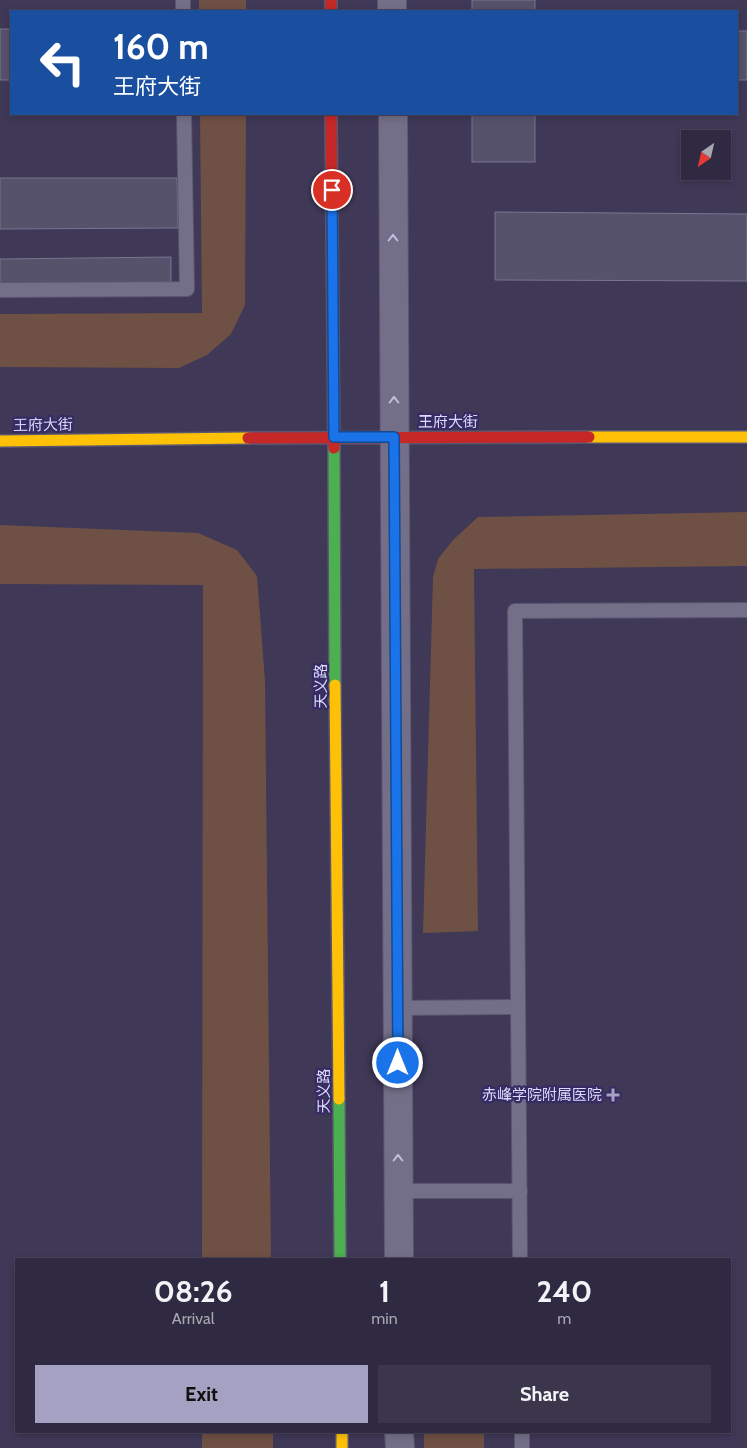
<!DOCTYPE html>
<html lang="en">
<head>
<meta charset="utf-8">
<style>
  body { margin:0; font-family:Cabin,"Noto Sans SC",sans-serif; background:#3b364c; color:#f1f3f6; height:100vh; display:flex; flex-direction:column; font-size:19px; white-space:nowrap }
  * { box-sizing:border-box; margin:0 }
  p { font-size:16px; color:#a7a7b1 }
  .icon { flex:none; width:28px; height:28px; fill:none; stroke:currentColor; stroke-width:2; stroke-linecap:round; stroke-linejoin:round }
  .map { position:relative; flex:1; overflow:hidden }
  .details { position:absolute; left:15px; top:1258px; width:716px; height:175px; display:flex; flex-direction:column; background:#2f2a41; border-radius:0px; box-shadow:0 2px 8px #0003,0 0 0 1px #4a465a }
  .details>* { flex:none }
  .banner { position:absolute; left:10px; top:10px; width:728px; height:105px; border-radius:0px; box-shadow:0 2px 8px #0003,0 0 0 1px #4a465a; background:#1a4fa0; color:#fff; overflow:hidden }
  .needle { width:32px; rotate:214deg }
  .buttons { position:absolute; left:681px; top:130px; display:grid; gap:10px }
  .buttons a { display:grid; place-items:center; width:50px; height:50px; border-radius:0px; background:#2f2a41; box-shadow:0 2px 8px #0003,0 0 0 1px #4a465a; font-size:25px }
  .pin { position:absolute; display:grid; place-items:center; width:42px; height:42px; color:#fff; margin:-21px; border:2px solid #fff; border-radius:50%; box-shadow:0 1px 5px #0007 }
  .me { position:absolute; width:55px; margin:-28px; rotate:0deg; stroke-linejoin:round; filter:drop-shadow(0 0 4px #0008) }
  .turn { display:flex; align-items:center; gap:18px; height:105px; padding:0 20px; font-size:22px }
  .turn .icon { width:65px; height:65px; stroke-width:2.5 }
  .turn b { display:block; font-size:35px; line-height:42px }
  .eta { display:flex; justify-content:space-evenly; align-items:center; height:85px; text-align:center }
  .eta b { font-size:30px; font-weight:700; line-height:35px }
  .cta { display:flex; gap:10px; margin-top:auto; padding:10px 20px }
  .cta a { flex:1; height:58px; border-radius:0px; background:#a5a1c2; color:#111; font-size:20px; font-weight:700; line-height:58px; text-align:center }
  .cta a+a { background:#3b364c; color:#f1f3f6 }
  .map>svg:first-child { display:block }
  .green { fill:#6f5044 }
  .building { fill:#57526c; stroke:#79748f }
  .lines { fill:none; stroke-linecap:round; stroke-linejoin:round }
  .lane-casing { stroke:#5b5670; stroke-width:16 }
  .street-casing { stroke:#5b5670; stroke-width:30 }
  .fast-casing { stroke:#5b5670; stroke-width:14 }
  .slow-casing { stroke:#5b5670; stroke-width:14 }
  .jam-casing { stroke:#5b5670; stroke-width:14 }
  .lane { stroke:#746f88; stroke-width:14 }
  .street { stroke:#746f88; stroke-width:28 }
  .fast { stroke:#4caf50; stroke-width:11 }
  .slow { stroke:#ffc107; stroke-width:11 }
  .jam { stroke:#c62828; stroke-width:11 }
  .oneway { stroke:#c2bedf }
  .route-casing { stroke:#114b97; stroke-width:12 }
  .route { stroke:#1a73e8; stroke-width:9 }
  .poi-dot { fill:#a5a1c2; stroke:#372b64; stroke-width:2 }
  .labels { text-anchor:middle; stroke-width:4.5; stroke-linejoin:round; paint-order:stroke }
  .street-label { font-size:15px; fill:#dcd9fc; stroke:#372b64 }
  .poi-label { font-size:15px; fill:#dcd9fc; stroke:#372b64; text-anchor:end }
</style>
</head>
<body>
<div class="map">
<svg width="747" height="1448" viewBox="0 0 747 1448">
  <rect width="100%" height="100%" fill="#3f3857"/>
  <g class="green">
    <rect x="199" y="0" width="47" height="11"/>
    <path d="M200,114H246L245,305L231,334L207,355L179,368L0,367V314L202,313Z"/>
    <path d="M747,512V566L474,569L478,931L423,933L433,577L438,559L453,540L478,517Z"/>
    <path d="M0,525L198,533L237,550L257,576L265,681L271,1259H202L203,585L0,584Z"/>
    <rect x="202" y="1431" width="71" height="17"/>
    <rect x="424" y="1431" width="60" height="17"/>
  </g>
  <g class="building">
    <rect x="472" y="0" width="63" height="11"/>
    <rect x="0" y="29" width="11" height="51"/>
    <rect x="736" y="31" width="11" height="49"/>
    <rect x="472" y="114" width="63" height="48"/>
    <path d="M0,178H177L178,228L0,229Z"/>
    <path d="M495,212L747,214V281L495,280Z"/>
    <path d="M171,257V282L0,284V259Z"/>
  </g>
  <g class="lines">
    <g class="lane-casing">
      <g id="lane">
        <path d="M183,0V11"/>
        <path d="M0,290L187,289L184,114"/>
        <path d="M397,1008L518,1007"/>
        <path d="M398,1191H520"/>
        <path d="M520,1259L515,611L747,610"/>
        <path d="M522,1431V1448"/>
      </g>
    </g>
    <g class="street-casing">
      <g id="street">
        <path d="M392,0V11"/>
        <path d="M393,114L399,1259"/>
        <path d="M399,1431L400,1448"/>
      </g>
    </g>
    <g class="fast-casing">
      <g id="fast">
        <path d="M334,448L335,685"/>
        <path d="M339,1099L340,1259"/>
      </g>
    </g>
    <g class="slow-casing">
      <g id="slow">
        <path d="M589,437H747"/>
        <path d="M0,441L248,438"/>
        <path d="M335,685L339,1099"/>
        <path d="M342,1431V1448"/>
      </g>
    </g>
    <g class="jam-casing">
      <g id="jam">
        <path d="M331,0V11"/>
        <path d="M331,114L334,448"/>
        <path d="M248,438L589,437"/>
      </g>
    </g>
    <use href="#lane" class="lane"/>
    <use href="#street" class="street"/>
    <use href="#fast" class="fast"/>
    <use href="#slow" class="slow"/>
    <use href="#jam" class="jam"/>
  </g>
  <defs><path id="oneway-chevron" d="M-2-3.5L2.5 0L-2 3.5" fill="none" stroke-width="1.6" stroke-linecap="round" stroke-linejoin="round" transform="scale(1.25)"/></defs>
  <g class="oneway">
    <use href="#oneway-chevron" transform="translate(393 238) rotate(-90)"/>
    <use href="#oneway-chevron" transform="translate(394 400) rotate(-90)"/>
    <use href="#oneway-chevron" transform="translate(398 1158) rotate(-90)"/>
  </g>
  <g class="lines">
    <g class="route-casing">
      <path id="route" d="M332,190L334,437H394L398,1063"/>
    </g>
    <use href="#route" class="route"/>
  </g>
  <path class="poi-dot" d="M610.5 1087.5h5v5h5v5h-5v5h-5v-5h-5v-5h5z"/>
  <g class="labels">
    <g class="street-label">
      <text x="448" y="427">王府大街</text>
      <text transform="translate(43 425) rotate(-1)" y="5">王府大街</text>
      <text transform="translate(321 686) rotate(-90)" y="5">天义路</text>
      <text transform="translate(324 1091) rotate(-90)" y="5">天义路</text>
    </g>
    <g class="poi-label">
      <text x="602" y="1100">赤峰学院附属医院</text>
    </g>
  </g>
</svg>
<div class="buttons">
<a><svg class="needle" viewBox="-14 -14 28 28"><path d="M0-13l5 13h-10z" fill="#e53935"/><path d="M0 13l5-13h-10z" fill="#a7a7b1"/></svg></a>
</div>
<div class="pin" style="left:332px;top:190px;background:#d93025"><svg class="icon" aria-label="arrive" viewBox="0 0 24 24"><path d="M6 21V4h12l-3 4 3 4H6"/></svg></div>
<svg class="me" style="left:398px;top:1063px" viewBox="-20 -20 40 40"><circle r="17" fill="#1a73e8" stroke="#fff" stroke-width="3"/><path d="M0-11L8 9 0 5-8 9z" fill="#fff"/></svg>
<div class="banner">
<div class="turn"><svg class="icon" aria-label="left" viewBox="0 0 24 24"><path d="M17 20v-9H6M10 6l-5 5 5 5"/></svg><div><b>160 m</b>王府大街</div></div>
</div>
<section class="details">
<div class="eta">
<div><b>08:26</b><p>Arrival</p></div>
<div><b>1</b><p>min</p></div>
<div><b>240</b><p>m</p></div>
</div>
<div class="cta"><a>Exit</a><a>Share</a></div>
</section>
</div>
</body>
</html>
